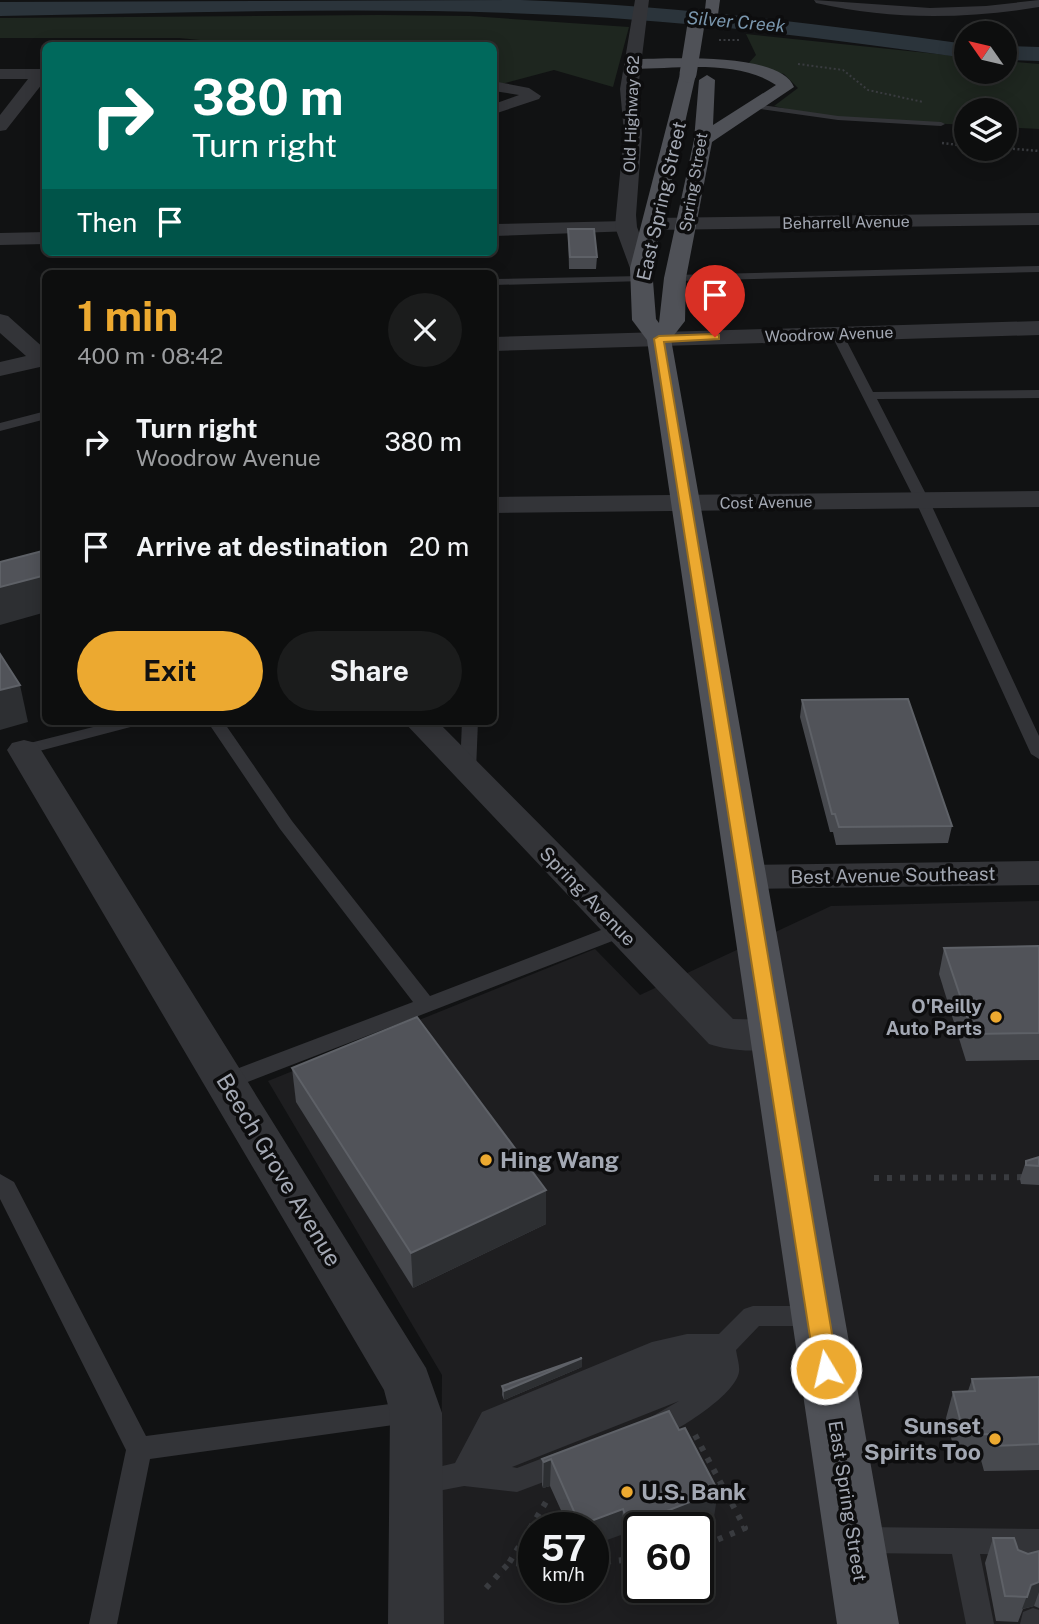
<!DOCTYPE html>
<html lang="en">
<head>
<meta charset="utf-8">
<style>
  body { margin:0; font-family:"Public Sans",sans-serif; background:#1b1c1c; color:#f1f3f6; height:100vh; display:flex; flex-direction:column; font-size:26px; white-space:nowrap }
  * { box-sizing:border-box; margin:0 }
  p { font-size:23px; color:#9a9c9e }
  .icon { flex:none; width:38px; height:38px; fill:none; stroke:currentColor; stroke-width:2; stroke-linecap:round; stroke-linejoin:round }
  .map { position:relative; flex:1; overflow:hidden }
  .side { position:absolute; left:42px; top:270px; width:455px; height:455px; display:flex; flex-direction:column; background:#0d0e0e; border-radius:10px; box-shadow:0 4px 18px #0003,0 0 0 2px #2d2e2e }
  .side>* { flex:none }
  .top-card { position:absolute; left:42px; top:42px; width:455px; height:214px; border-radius:10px; box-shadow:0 4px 18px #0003,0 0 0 2px #2d2e2e; background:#00695c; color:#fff; overflow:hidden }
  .needle { width:46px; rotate:304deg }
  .tools { position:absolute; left:954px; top:21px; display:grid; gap:14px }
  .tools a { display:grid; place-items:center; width:63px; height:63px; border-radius:50%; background:#0d0e0e; box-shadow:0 4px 18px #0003,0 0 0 2px #2d2e2e; font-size:35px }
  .speed { position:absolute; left:518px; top:1512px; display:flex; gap:14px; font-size:35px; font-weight:700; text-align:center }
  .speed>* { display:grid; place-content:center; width:91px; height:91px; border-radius:50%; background:#0d0e0e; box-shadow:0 4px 18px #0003,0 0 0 2px #2d2e2e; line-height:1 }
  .speed small { font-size:18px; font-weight:400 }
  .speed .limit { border:4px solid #111; border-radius:10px; background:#fff; color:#111 }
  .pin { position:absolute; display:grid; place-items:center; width:60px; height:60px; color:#fff; margin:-72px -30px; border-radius:50% 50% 50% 0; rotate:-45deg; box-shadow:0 0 7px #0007 }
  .pin .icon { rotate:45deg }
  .me { position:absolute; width:77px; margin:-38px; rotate:351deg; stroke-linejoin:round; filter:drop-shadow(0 0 5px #0008) }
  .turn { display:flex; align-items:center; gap:24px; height:147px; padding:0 35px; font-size:32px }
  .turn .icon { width:91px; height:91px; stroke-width:2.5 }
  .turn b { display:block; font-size:49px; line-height:60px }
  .then { display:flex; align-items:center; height:66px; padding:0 35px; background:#0003; gap:14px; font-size:26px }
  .round { display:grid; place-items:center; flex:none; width:74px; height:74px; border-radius:37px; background:#1b1c1c }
  .head { display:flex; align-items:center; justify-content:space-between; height:119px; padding:0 35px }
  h1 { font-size:42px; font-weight:700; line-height:52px; color:#eca930 }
  .cta { display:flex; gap:14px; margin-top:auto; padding:14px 35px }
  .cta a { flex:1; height:80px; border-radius:42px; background:#eca930; color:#111; font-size:28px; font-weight:700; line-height:80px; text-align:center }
  .cta a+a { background:#1b1c1c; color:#f1f3f6 }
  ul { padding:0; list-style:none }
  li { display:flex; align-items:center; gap:21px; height:105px; padding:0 35px }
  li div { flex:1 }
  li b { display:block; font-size:26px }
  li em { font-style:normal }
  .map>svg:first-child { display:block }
  .built { fill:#1e1e20; fill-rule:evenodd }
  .green { fill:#1e261f }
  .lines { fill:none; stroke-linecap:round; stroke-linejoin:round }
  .river { fill:#2b343b; fill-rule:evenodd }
  .path-far2 { stroke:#393b3f; stroke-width:2; stroke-dasharray:2 2.5; stroke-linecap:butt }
  .path-far1 { stroke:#393b3f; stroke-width:2.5; stroke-dasharray:2 2.5; stroke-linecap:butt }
  .path { stroke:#393b3f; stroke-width:6; stroke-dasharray:5 8; stroke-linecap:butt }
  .service { fill:#333438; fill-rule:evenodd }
  .minor { fill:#333438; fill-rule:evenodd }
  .tertiary { fill:#333438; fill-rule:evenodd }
  .primary { fill:#4f5157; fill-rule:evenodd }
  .primary-bridge { stroke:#4f5157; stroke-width:17 }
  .wall { fill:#47494e }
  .shaded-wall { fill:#2d2f32 }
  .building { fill:#515359; stroke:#5e6167; stroke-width:2 }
  .route { fill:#eca930; stroke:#996e1f; stroke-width:2 }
  .poi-dot { fill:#eca930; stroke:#0d0d0e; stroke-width:2.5 }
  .labels { text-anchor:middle; stroke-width:7; stroke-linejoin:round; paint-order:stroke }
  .far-street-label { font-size:16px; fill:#a3a8b3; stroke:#0d0d0e }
  .far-water-label { font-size:18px; font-style:italic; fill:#7a97ae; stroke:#0d0d0e }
  .street-label { font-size:19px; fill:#a3a8b3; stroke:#0d0d0e }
  .poi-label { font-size:19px; font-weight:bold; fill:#a3a8b3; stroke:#0d0d0e; text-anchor:end }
  .near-poi-label { font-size:23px; font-weight:bold; fill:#a3a8b3; stroke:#0d0d0e; text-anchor:start }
  .near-street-label { font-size:23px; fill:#a3a8b3; stroke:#0d0d0e }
</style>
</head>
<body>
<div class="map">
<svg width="1039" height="1624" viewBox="0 0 1039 1624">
  <rect width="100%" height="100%" fill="#111213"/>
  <path class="built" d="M1039,901V1624H440L442,1375L268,1081L595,949L640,995L831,906ZM534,1528H593V1587H534ZM639,1528H698V1587H639Z"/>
  <g class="green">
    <path d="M379,15L470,16L629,27L613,87L554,70L494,86V46H260L179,38H0V18Z"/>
    <path d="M746,34L966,57V72H1004L1005,61L1039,64V129L1005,127L1004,110H966V125C903,121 835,122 774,106L798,88L784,74L746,66L756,55Z"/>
  </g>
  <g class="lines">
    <g class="river">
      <path d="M521,0C670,5 818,24 966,44V58C830,39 693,21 556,15C371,6 185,13 0,16V2Z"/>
      <path d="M1004,46L1039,47V61L1004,60Z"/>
    </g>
    <g class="path-far2">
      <path d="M719,40H740"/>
      <path d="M798,64L843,70L868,90L923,102"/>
    </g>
    <g class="path-far1">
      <path d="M942,143L966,146"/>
      <path d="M1004,148L1039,151"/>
    </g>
    <g class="path">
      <path d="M874,1178L1039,1177"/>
      <path d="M695,1435L745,1528L698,1548"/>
      <path d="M593,1563L633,1559L639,1561"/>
      <path d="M534,1564L509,1563L549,1497"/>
      <path d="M486,1588L509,1563"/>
    </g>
    <g class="service">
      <path d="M66,42L97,44L100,46H63Z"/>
      <path d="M756,104L838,116L941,122L945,124L941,126L838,120L753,108Z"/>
      <path d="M1039,266V272L675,281L670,278L675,275Z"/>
      <path d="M641,276L646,279L645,281L494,285V279Z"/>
      <path d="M837,331L843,334L873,392L1039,390V398L877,399L929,500L1039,736V759L1031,754L915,500L831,334Z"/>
      <path d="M46,411V419L0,431V423Z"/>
      <path d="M117,721H144L142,724L24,755L16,750L18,746Z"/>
      <path d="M207,721H223L292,821L430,996L614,925H628L631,930L628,935L232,1088L225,1090L218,1088L214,1082L218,1076L413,1002L280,829Z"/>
      <path d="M462,721H478L476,771L468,776L460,771Z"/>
      <path d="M0,1174L14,1182L146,1436L413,1401L422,1405L426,1413L422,1421L150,1459L117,1624H89L126,1450L0,1199Z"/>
      <path d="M753,1306H815L824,1309L827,1316L824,1323L815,1326H759L736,1350C737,1357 740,1366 739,1372C735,1396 674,1433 653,1441L644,1437L640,1429L644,1421L679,1401L512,1467L517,1468L564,1450L573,1453L577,1462L573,1471L517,1492L464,1486L422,1494L413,1491L409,1482L413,1473L455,1463L482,1412L652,1342L687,1334H719L744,1309Z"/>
      <path d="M861,1527L1039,1529V1555L980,1554L994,1624H966L952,1554L861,1553L851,1549L847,1540L851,1531Z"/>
      <path d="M1033,1608L1039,1610V1624H1020L1023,1612Z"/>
    </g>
    <g class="minor">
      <path d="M814,0L930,8L986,6L1039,0V7C966,19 889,20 816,3Z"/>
      <path d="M0,69H46V79L6,130L0,131V115L28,79H0Z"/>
      <path d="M498,82L529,88L541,96L539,99L494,114V104L519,95L494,91V83Z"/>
      <path d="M1039,213V225L652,230L642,224L652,218Z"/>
      <path d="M626,221L633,223L636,227L633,231L494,236V224Z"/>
      <path d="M46,232V244L0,245V233Z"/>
      <path d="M0,314L8,316L46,350V369L40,367L0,376V362L26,356L0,333Z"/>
      <path d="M1039,321V335L494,351V337Z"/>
      <path d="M1039,491V507L494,513V497Z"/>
      <path d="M403,721H437L733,1019L773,1020L787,1025L794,1035L787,1045C763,1053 733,1052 709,1044Z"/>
      <path d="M24,740L36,743L41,750L426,1368L442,1413L444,1624H388L390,1413L384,1390L7,750L12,743Z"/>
      <path d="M1039,861V885L747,889L734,885L729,877L734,869L747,865Z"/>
    </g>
    <path class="tertiary" d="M635,0H649L638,89L642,133L636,215L637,227L652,268L649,273H633L630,268L615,227L616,215L624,133L620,89Z"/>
    <g class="primary">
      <path d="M706,0H720L717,22L712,24L704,19Z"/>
      <path d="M633,59C666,59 781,51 794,87L712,142L686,278L685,321L671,339L899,1624H837L647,340L632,320L630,268L680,74L688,69L696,74L652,268L656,319L659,323L664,278L694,140L699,80L707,75L715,80L713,125L776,85C737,59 678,69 633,69L627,67L625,64Z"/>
    </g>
    <path class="primary-bridge" d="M688,74L697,18"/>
  </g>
  <g class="wall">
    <path d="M568,229L597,257L596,269H569Z"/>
    <path d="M802,700L952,826L948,843L836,845L833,832H830L800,717Z"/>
    <path d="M1039,946V1060L966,1061L939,974L944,948Z"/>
    <path d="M292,1068L546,1190V1224L413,1288L296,1102Z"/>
    <path d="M1039,1157V1185L1021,1184L1020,1179L1026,1161Z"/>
    <path d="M582,1367L504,1400L502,1395V1386Z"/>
    <path d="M1039,1377V1470L984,1471L981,1460L957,1461L946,1418L953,1392L968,1391L972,1379Z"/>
    <path d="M669,1411L714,1517L687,1528H639L626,1546L621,1535L593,1528H569L550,1486L543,1488L542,1485V1459Z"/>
    <path d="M993,1538L1028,1554L1039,1551V1608L1034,1606L1023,1609L1018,1622L996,1621L985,1563Z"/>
  </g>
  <g class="shaded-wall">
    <path d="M46,575V612L0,625V587Z"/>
    <path d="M20,685L28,722L0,730V690Z"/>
    <path d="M546,1190V1224L413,1288L411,1253Z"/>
    <path d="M582,1358V1367L504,1400V1391Z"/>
    <path d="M551,1459L550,1486L543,1488L544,1462Z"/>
    <path d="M718,1491L714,1517L687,1528H648L649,1518Z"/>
    <path d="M623,1509L621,1535L593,1545V1528H580V1525Z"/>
    <path d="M647,1513L645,1528H639V1541L626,1546L627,1520Z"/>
    <path d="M1039,1582V1592L1034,1606L1022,1609L1031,1585Z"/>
  </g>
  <g class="building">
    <path d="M568,229H594L597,257H570Z"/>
    <path d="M46,550V575L0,587V562Z"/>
    <path d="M0,654L20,685L0,690Z"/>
    <path d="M908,699L952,826L839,827L835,814H832L802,700Z"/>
    <path d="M1039,946V1033L973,1034L944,948Z"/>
    <path d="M417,1017L546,1190L411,1253L292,1068Z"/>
    <path d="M1039,1157V1166L1026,1165V1161Z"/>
    <path d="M582,1358L504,1391L502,1386Z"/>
    <path d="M1039,1377V1444L992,1446L989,1434L964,1435L953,1392L975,1391L972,1379Z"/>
    <path d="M669,1411L679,1430L685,1428L718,1491L649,1518L647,1513L627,1520L623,1509L580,1525L551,1459L544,1462L542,1459Z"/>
    <path d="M993,1538H1014L1018,1550L1028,1554L1039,1551V1582L1031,1585L1027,1597L1005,1596Z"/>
  </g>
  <path class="route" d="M715,334L719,335V339L664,342L838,1369L834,1376L826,1379L818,1376L815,1369L654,339L659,336Z"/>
  <g class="poi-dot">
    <circle cx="996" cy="1017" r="7"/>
    <circle cx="486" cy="1160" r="7"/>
    <circle cx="995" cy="1439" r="7"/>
    <circle cx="627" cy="1492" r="7"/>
  </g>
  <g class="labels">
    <g class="far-street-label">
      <text transform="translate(631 114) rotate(-88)" y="6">Old Highway 62</text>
      <text transform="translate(693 182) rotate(-80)" y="6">Spring Street</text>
      <text transform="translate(846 222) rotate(-1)" y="6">Beharrell Avenue</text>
      <text transform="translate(829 334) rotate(-2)" y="6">Woodrow Avenue</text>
      <text transform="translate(766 502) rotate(-1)" y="6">Cost Avenue</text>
    </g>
    <g class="far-water-label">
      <text transform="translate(736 22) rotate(5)" y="6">Silver Creek</text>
    </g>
    <g class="street-label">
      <text transform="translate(661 201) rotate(-77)" y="7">East Spring Street</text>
      <text transform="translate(893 875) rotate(-1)" y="7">Best Avenue Southeast</text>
      <text transform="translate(588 896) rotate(46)" y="7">Spring Avenue</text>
      <text transform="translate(848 1501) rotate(81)" y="7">East Spring Street</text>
    </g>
    <g class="poi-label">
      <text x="982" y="1013">O'Reilly<tspan x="982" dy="22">Auto Parts</tspan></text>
    </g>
    <g class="near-poi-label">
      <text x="500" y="1168">Hing Wang</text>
      <text x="981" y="1434" text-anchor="end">Sunset<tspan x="981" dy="26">Spirits Too</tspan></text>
      <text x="641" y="1500">U.S. Bank</text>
    </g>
    <g class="near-street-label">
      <text transform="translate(279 1170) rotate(59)" y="8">Beech Grove Avenue</text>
    </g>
  </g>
</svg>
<div class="tools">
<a><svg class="needle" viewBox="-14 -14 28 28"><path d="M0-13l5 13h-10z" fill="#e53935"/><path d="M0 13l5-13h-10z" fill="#9a9c9e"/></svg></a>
<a><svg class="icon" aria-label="layers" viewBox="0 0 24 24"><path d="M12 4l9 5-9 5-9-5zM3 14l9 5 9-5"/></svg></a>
</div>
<div class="speed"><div>57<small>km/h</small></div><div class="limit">60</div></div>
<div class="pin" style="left:715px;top:337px;background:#d93025"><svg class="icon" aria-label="arrive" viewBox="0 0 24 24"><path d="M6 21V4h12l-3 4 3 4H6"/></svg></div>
<svg class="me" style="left:826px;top:1369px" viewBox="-20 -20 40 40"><circle r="17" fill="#eca930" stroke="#fff" stroke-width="3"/><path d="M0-11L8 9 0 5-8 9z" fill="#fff"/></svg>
<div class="top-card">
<div class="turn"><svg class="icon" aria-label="right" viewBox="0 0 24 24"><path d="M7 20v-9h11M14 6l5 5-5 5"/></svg><div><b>380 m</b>Turn right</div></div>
<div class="then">Then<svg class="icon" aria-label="arrive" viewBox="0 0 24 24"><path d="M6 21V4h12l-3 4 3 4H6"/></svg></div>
</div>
<section class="side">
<div class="head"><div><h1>1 min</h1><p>400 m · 08:42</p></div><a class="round"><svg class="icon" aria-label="close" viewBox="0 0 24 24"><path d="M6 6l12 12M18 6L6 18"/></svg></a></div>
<ul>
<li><svg class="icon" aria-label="right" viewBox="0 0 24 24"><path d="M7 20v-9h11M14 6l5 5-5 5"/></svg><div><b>Turn right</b><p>Woodrow Avenue</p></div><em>380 m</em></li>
<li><svg class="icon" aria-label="arrive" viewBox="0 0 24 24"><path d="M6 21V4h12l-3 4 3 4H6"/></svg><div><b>Arrive at destination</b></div><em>20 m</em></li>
</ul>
<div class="cta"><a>Exit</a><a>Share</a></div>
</section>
</div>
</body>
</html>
